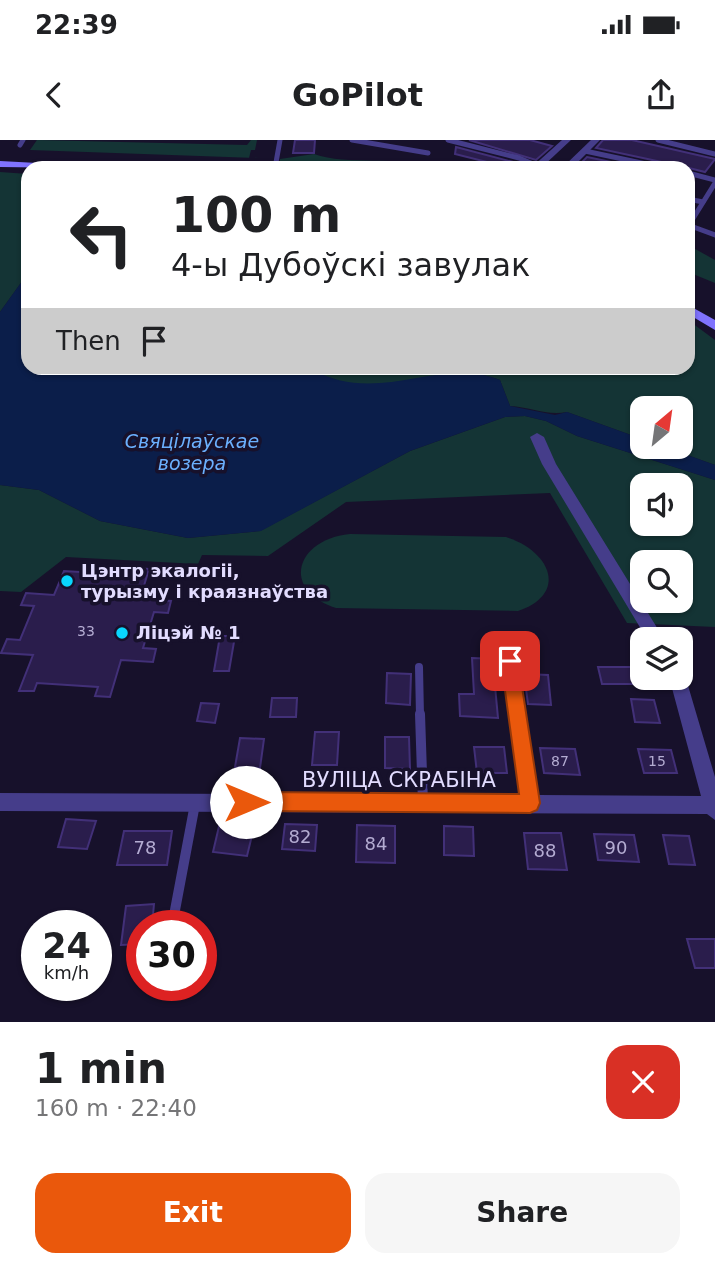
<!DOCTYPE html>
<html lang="en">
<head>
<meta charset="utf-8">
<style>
  body { margin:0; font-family:"DejaVu Sans",sans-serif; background:#f6f6f6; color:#202124; height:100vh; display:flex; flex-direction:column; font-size:26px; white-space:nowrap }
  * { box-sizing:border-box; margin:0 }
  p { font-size:23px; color:#757577 }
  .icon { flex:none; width:38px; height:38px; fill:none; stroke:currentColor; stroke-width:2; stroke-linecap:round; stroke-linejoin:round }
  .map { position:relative; height:882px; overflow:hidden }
  .drawer { display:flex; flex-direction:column; background:#fff; flex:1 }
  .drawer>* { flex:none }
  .guide { position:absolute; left:21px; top:21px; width:674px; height:214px; border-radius:21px; box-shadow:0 2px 5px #0004; background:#fff; color:#202124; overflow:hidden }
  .needle { width:46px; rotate:29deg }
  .tools { position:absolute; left:630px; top:256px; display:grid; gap:14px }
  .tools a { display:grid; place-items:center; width:63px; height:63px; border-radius:14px; background:#fff; box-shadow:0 2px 5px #0004; font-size:35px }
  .speed { position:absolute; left:21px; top:770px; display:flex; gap:14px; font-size:35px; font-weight:700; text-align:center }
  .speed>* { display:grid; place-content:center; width:91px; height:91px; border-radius:50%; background:#fff; box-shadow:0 2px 5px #0004; line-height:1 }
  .speed small { font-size:18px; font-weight:400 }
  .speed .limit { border:10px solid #d22; background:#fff; color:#111 }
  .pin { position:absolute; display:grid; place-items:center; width:60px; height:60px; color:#fff; margin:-30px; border-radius:14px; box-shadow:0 4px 10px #0006 }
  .me { position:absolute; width:77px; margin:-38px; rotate:90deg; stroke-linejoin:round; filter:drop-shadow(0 0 5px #0008) }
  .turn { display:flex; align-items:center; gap:24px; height:147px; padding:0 35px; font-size:32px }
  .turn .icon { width:91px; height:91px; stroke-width:2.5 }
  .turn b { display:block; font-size:49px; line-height:60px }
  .then { display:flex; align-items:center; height:66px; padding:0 35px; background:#0003; gap:14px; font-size:26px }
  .round { display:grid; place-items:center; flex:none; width:74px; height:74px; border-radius:21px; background:#f6f6f6 }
  .overview { display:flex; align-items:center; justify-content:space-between; height:119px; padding:0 35px }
  h1 { font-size:42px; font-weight:800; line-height:52px }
  .primary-button { display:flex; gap:14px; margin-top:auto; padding:14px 35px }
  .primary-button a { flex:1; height:80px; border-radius:21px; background:#ea580c; color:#fff; font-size:28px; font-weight:800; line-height:80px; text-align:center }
  .primary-button a+a { background:#f6f6f6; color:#202124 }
  .status { display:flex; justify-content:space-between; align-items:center; height:49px; padding:0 35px; background:#fff; direction:ltr }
  .status svg { height:19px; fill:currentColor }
  header { display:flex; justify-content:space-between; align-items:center; height:91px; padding:0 35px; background:#fff; font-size:32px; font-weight:800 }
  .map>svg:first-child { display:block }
  .green { fill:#143435; fill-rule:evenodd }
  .water { fill:#0b1e4a }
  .building { fill:#2a1d4c; stroke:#423078; stroke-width:2 }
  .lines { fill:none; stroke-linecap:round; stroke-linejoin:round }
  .lane-far2 { stroke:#453d8a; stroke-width:5 }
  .lane-far1 { stroke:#453d8a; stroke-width:8 }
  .lane { stroke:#453d8a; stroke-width:10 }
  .street { fill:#453d8a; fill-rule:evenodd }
  .secondary { fill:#8073fe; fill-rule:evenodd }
  .route { fill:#ea580c; stroke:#983908; stroke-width:2 }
  .poi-dot { fill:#09d6fd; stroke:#17112b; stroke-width:2.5 }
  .labels { text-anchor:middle; stroke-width:7; stroke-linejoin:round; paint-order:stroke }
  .number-label { font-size:14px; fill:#b4acd2 }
  .poi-label { font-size:18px; font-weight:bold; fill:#e2dcff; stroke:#17112b; text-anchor:start }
  .near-number-label { font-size:18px; fill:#b4acd2 }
  .water-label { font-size:19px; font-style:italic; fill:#6bb0fe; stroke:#17112b }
  .near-street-label { font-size:21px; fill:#e2dcff; stroke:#17112b }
</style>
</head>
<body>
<div class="status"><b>22:39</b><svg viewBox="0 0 49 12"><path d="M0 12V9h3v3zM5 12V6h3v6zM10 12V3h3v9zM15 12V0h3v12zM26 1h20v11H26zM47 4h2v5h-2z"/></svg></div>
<header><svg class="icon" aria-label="back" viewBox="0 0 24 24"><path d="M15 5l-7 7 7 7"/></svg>GoPilot<svg class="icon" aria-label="share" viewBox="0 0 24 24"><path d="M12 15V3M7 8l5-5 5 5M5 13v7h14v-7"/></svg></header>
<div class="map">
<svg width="715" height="882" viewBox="0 0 715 882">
  <rect width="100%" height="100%" fill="#17112b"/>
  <g class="green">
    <path d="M37,0L247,5L251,0H257L255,10H251L249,18H259L30,10Z"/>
    <path d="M314,14C347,26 402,15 424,28H280V19Z"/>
    <path d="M0,32L28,34V133L0,172Z"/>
    <path d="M688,105L715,120V143L688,132Z"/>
    <path d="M688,180L715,200V325L662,306H681V268H642V299L567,272C547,276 530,267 510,266L500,240C447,218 380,262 328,239C322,236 316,231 310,228L493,230L509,228H688Z"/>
    <path d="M525,276L546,281L577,296L715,340V487L627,483L550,353L346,362L268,416L202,415L198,424L66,417L21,452L0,451V345L39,350L100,381L188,398L260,391L410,311L505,277ZM642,345H681V383H642ZM642,422H681V460H642Z"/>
    <path d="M350,394L506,397C549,410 570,453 518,471L336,468C279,449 297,399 350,394Z"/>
  </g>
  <path class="water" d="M28,133V228H310C377,268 438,215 500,240L510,266L555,275L567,272L642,299V306H662L715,325V340L577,296L546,281L525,276L505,277L410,311L261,391L188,398L100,381L39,350L0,345V172Z"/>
  <g class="building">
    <path d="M295,0H315L314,13H293Z"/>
    <path d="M469,0H530L552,6L536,20Z"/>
    <path d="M603,0H632L715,19L705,32L689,28H670L666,23L596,8Z"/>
    <path d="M456,7L517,23L528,28H511L455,14Z"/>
    <path d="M587,17L640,28H620L599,23L595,28L579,25Z"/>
    <path d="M132,428L149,429L140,459L171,461L168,473L154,472L143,508L156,509L153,522L121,520L110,557L95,556L98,547L37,543L34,551H19L33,515L1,513L7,499L20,500L34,466L21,465L26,453L54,455L64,431L130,435Z"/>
    <path d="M220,496H235L229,531H214Z"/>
    <path d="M472,518L496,519L502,547L495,546L498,578L460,576L459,554H474Z"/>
    <path d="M598,527H633L637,544H602Z"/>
    <path d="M387,533L411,534L410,565L386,563Z"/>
    <path d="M524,534L548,535L551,565L528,564Z"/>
    <path d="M272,558H297L296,577H270Z"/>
    <path d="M631,559L654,560L660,583L635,582Z"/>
    <path d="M201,563L219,564L215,583L197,581Z"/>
    <path d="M315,592H339L337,625H312Z"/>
    <path d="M385,597H409L410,629L385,628Z"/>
    <path d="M240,598L264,599L260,628L235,627Z"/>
    <path d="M474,607H504L507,633H477Z"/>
    <path d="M540,608L575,609L580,635L544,633Z"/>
    <path d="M638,609L671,610L677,633H644Z"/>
    <path d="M66,679L96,681L87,709L58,707Z"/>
    <path d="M220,682L254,687L247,716L213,712Z"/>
    <path d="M285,684L317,685L315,711L282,709Z"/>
    <path d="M357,685L395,686V723L356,722Z"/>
    <path d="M444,686L473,687L474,716L444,715Z"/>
    <path d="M124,691H172L167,725H117Z"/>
    <path d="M524,693H561L567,730L528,729Z"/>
    <path d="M594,694L634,695L639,722L598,720Z"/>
    <path d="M663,695L689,696L695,725L669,724Z"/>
    <path d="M154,764L152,786H142V804L121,805L126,766Z"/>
    <path d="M687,799H715V828H695Z"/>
  </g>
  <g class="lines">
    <g class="lane-far2">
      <path d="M352,0L428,13"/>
      <path d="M448,0L519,18L538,26"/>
      <path d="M658,0L715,14"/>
      <path d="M20,5L23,0"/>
      <path d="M585,11L665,28"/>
      <path d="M275,28L280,0"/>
      <path d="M688,33L715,40"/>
      <path d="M688,59L703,62"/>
      <path d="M688,85L715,95"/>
      <path d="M689,85L715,43"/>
    </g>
    <path class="lane-far1" d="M419,527L420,576"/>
    <g class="lane">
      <path d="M420,574L423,663"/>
      <path d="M172,786L195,664"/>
    </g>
    <g class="street">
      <path d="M562,0H571L541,28H531Z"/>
      <path d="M591,0H600L572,28H562Z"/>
      <path d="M537,293L544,297L556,324L664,499H647L542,324L530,297Z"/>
      <path d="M510,514L516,516L519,521L538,655L701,656L669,537H681V531L684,532L715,637V680L707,674L0,671V653L519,655L501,521L504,516Z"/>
    </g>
    <g class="secondary">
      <path d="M0,21L75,25L80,28L0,27Z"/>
      <path d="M688,165L715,180V190L688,174Z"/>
    </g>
  </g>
  <path class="route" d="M510,513L516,516L518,521L540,663L537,670L530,673L246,671L239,668L237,662L239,655L246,652L519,654L501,521L504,516Z"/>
  <g class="poi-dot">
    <circle cx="67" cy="441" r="7"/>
    <circle cx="122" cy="493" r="7"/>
  </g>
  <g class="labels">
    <g class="number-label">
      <text x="86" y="496">33</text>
      <text x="560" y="626">87</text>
      <text x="657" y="626">15</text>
    </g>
    <g class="poi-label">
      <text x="81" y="437">Цэнтр экалогіі,<tspan x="81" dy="21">турызму і краязнаўства</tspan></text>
      <text x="136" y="499">Ліцэй № 1</text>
    </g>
    <g class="near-number-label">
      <text x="300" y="703">82</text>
      <text x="376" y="710">84</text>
      <text x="145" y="714">78</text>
      <text x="616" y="714">90</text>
      <text x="545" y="717">88</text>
    </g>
    <g class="water-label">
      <text x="192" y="308">Свяцілаўскае<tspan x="192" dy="22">возера</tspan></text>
    </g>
    <g class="near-street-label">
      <text x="399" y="647">ВУЛІЦА СКРАБІНА</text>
    </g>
  </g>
</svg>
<div class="tools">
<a><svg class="needle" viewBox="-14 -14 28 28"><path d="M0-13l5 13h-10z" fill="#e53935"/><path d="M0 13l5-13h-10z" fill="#757577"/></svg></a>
<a><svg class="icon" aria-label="sound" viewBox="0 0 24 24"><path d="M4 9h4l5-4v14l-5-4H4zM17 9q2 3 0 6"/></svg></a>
<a><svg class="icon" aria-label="search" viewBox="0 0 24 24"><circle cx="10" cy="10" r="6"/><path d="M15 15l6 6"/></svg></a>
<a><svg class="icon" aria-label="layers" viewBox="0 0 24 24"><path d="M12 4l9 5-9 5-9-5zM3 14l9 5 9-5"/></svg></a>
</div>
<div class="speed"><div>24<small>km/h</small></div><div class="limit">30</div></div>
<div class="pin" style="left:510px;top:521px;background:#d93025"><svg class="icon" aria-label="arrive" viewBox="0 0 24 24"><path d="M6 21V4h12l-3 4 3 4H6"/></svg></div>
<svg class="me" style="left:246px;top:662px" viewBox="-20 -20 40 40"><circle r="19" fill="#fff"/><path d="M0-13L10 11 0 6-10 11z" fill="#ea580c"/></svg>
<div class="guide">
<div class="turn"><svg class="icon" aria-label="left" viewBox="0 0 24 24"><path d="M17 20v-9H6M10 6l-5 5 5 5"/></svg><div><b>100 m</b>4-ы Дубоўскі завулак</div></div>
<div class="then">Then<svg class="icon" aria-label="arrive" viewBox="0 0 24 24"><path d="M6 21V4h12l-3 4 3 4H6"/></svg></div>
</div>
</div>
<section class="drawer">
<div class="overview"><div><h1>1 min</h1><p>160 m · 22:40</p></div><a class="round" style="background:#d93025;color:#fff"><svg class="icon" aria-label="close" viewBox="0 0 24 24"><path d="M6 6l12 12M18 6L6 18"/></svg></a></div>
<div class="primary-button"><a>Exit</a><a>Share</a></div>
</section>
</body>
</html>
